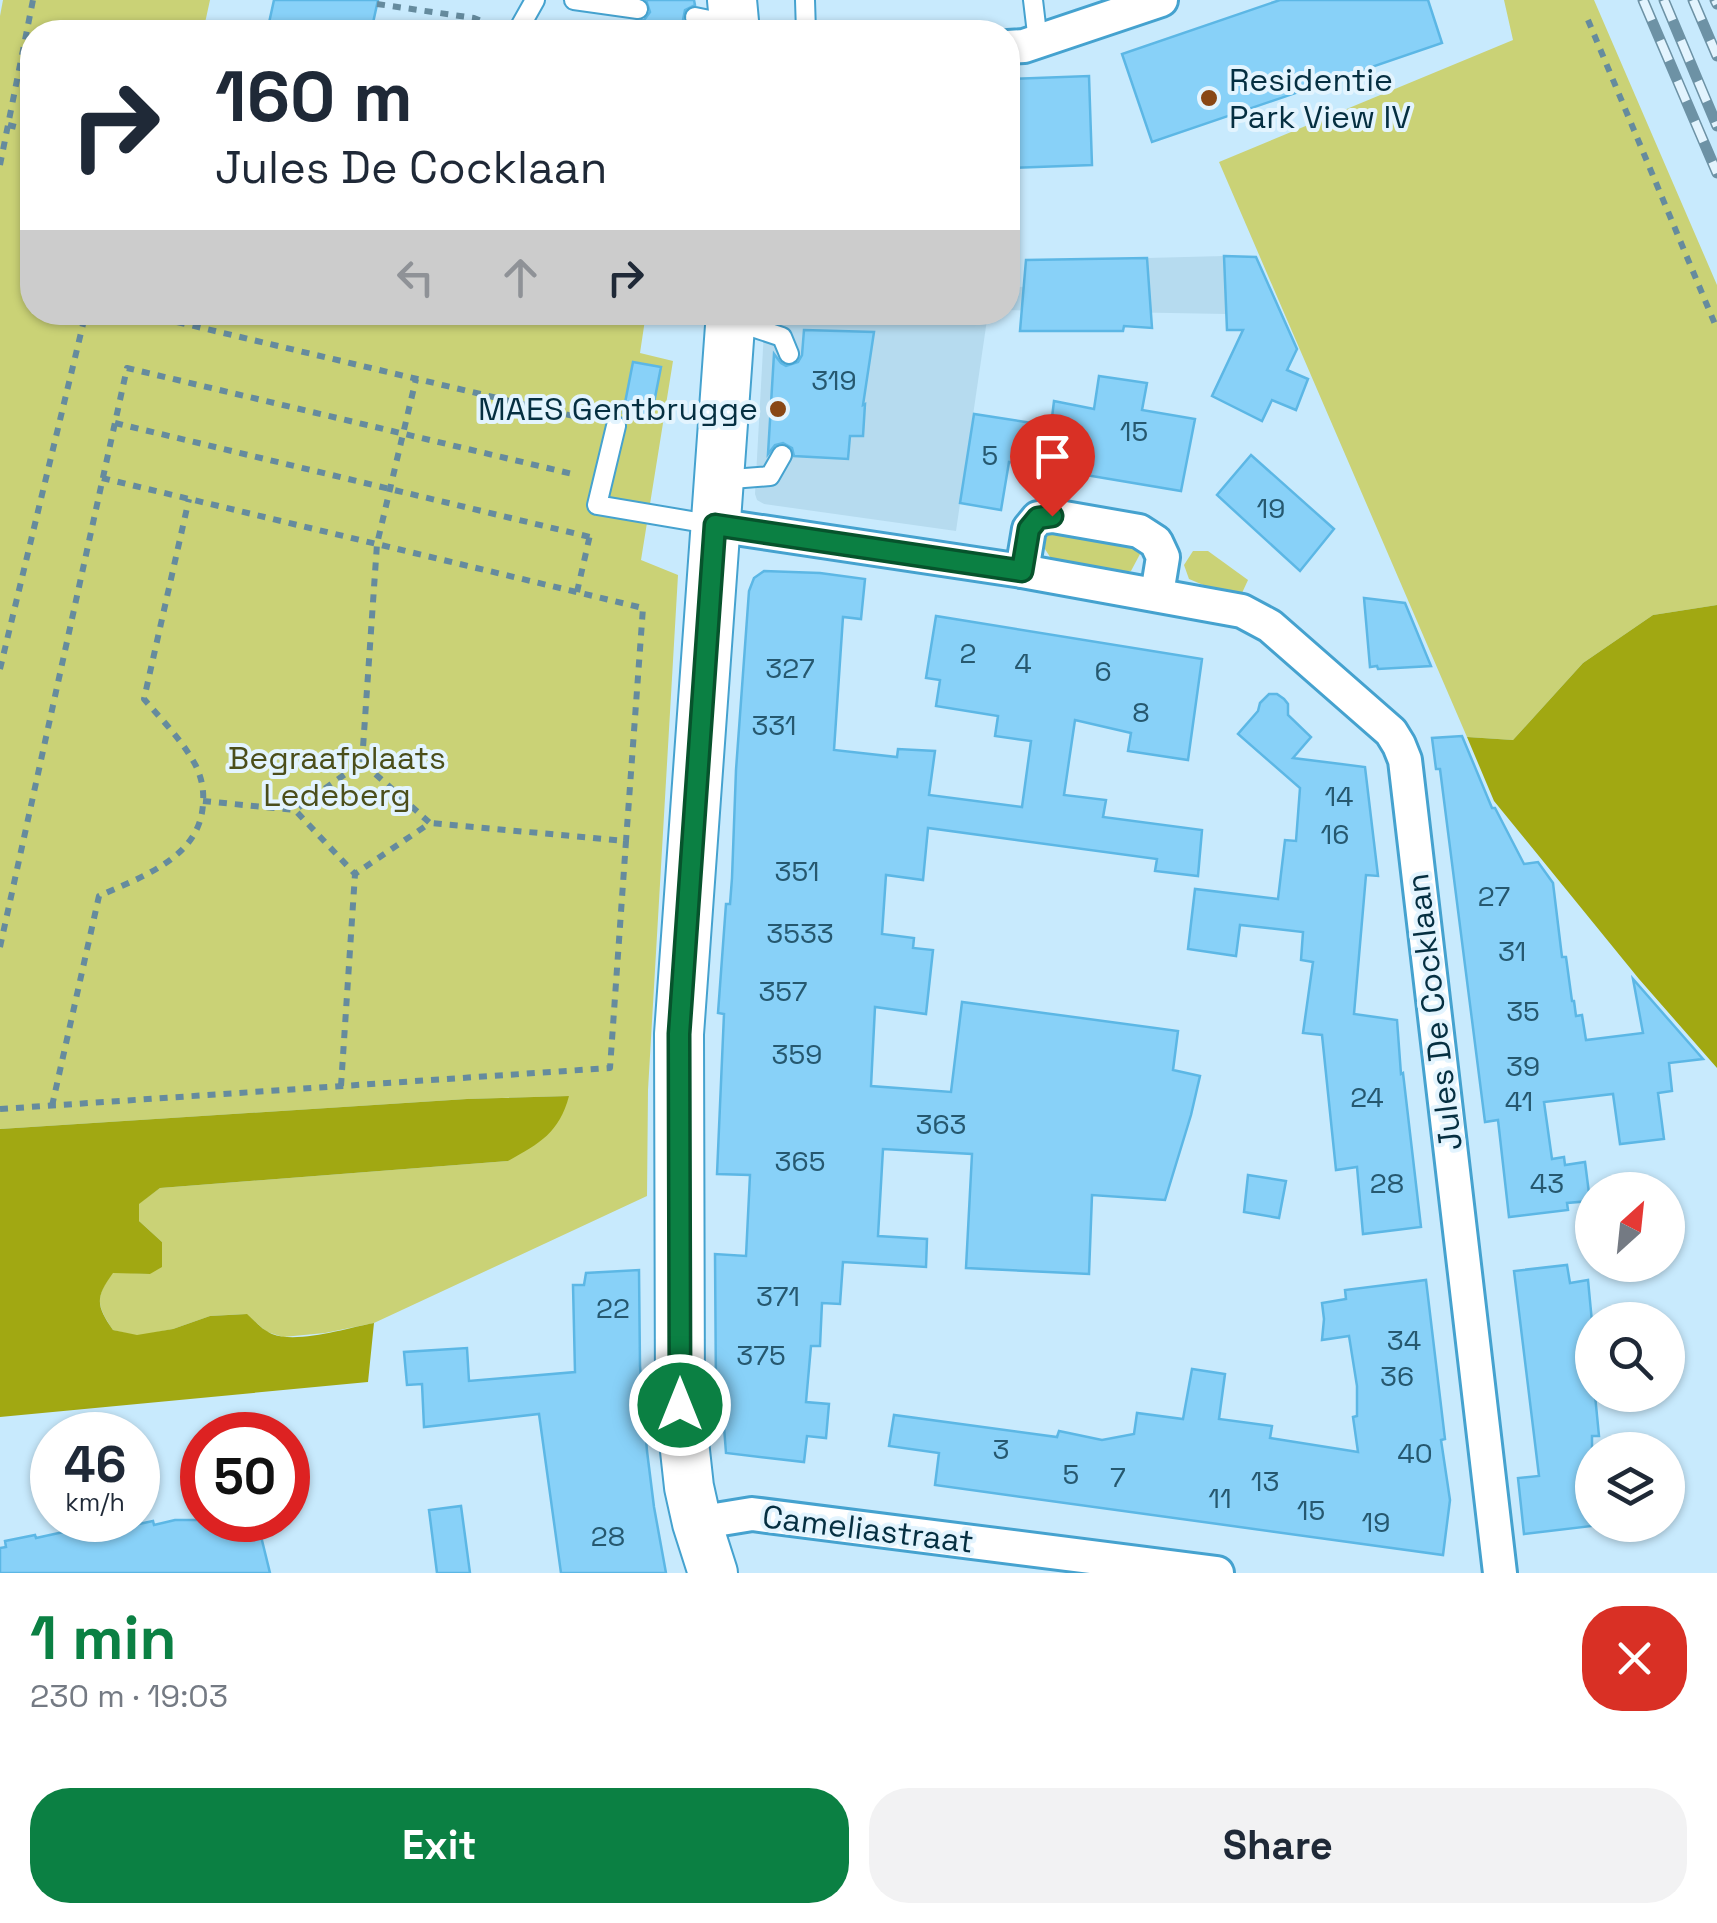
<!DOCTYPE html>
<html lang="en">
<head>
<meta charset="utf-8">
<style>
  body { margin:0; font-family:"Space Grotesk",sans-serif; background:#f2f2f3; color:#1f2937; height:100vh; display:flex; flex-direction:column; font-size:38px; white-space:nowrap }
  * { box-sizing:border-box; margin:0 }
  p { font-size:32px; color:#747a83 }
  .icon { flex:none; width:55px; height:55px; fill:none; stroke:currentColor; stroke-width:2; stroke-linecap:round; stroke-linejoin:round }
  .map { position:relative; height:1573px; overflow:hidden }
  .details { display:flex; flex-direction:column; background:#fff; flex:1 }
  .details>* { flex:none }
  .banner { position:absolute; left:20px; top:20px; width:1000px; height:305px; border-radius:40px; box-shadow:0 2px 8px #0004; background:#fff; color:#1f2937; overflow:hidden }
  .needle { width:65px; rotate:27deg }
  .tools { position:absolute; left:1575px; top:1172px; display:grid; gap:20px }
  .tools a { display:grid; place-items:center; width:110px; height:110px; border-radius:50%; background:#fff; box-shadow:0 2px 8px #0004; font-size:50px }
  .speed { position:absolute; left:30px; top:1412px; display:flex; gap:20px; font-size:50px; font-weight:700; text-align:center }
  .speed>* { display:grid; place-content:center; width:130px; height:130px; border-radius:50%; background:#fff; box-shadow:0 2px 8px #0004; line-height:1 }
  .speed small { font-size:25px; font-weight:400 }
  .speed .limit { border:15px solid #d22; background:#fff; color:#111 }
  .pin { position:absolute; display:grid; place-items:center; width:85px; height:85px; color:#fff; margin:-102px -42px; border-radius:50% 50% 50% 0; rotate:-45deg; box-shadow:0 0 10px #0007 }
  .pin .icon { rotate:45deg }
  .me { position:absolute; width:110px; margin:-55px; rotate:0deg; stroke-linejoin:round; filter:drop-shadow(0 0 8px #0008) }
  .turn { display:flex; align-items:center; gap:35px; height:210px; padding:0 30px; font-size:45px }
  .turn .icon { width:130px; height:130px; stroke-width:2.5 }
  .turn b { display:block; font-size:70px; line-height:85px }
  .lanes { display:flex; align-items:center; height:95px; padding:0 30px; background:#0003; justify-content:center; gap:50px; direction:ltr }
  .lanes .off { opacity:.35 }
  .round { display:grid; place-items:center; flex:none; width:105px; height:105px; border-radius:40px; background:#f2f2f3 }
  .overview { display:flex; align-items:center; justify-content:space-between; height:170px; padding:0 30px }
  h1 { font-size:60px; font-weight:800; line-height:75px; color:#0b8043 }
  .primary-button { display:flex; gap:20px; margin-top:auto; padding:20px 30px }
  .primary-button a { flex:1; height:115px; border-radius:40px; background:#0b8043; color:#fff; font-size:40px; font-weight:800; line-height:115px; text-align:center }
  .primary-button a+a { background:#f2f2f3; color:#1f2937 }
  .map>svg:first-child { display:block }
  .built { fill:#b6dbef }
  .green { fill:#cad276 }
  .forest { fill:#a1a812 }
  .building { fill:#88d1f8; stroke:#5cb7e5; stroke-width:2.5 }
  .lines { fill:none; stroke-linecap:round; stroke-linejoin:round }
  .service-casing { stroke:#45a2cf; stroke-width:22 }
  .minor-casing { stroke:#45a2cf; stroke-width:38 }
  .secondary-casing { stroke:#45a2cf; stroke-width:52 }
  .path { stroke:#658b9e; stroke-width:6; stroke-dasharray:8 8; stroke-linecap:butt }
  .service { stroke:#fff; stroke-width:18 }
  .minor { stroke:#fff; stroke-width:32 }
  .secondary { stroke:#fff; stroke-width:48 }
  .rail-casing { stroke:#6d92a5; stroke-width:11 }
  .rail { stroke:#e3f4fe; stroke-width:8; stroke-dasharray:22; stroke-linecap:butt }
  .route-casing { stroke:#07532c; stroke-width:25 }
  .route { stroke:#0b8043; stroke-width:18 }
  .poi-dot { fill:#894715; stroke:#e3f4fe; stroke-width:4 }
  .labels { text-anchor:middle; stroke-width:8; stroke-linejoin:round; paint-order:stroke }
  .number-label { font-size:28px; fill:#26586f }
  .poi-label { font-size:32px; fill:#052f41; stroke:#e3f4fe; text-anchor:start }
  .park-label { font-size:32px; fill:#4b4e1a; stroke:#e3f4fe }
  .street-label { font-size:32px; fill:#052f41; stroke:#e3f4fe }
</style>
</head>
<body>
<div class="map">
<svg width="1717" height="1573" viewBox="0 0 1717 1573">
  <rect width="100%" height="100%" fill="#c8eafd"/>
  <g class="built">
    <path d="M1224,256L1227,314L1008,310V287L1148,285L1147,258Z"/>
    <path d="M765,313H988L956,531L764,504L757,500L755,494Z"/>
  </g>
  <g class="green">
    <path d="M3,0H210L203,32H32V312L646,313L640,353L673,361L641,560L678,575L648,1090L647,1196L374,1323L325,1333L283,1337L267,1332L246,1314L210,1316L173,1329L137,1336L113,1330C96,1304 95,1298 113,1272L150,1274L162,1242L139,1221L138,1204L160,1188L508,1161L569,1096L467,1099L0,1129V16Z"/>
    <path d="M1504,0H1594L1717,285V605L1653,615L1583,663L1513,740L1467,737L1219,162L1513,40Z"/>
    <path d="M1060,525L1129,538L1140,554L1131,571H1122L1052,560L1043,546L1047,536Z"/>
    <path d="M1193,551H1208L1248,580L1242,593L1208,587L1189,579L1184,565Z"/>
  </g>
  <g class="forest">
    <path d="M1717,605V1068L1639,979L1494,801L1467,737L1513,740L1583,663L1653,615Z"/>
    <path d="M569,1096C559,1133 540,1143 508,1161L160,1188L139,1204V1221L162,1242V1267L150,1274L113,1273C95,1298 96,1305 113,1330L137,1335L173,1329L210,1316L247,1314C255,1321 262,1330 272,1334C297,1344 347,1328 374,1323L368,1382L0,1417V1129L467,1099Z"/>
  </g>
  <g class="building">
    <path d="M274,0H378L371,32H267Z"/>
    <path d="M646,0H694L695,5L685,10L683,20L686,26L696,30V32H634L636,21L644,20L650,12Z"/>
    <path d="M1280,0H1428L1442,43L1152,142L1122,54Z"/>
    <path d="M1089,76L1092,165L1008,168V79Z"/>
    <path d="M1224,256L1256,257L1297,349L1287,370L1308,379L1296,410L1272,400L1262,421L1212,396L1243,330H1227Z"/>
    <path d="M1147,258L1152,328L1124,326L1123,331H1020L1026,260Z"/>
    <path d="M804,330L874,332L863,405L865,404L863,436H850L848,459L794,456L792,448L783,443L775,445L768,454L774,354L781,363L786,366L798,362L802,355Z"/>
    <path d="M633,362L661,367L651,418L623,413Z"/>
    <path d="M1099,376L1147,383L1142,410L1195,419L1181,491L1009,462L1001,510L960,503L974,414L1051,426L1054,401L1094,409Z"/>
    <path d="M1251,455L1334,529L1300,571L1217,495Z"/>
    <path d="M764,571L820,573L865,579L861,619L843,617L834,750L897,757L898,749L935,751L929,795L1022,807L1031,741L995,736L998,716L936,706L940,680L926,678L936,616L1202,659L1188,760L1128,751L1131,733L1075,720L1064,795L1106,800L1103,817L1202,830L1198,876L1155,871L1157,859L928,828L923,880L886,875L882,934L914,938L913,948L933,950L926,1014L875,1007L871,1086L951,1092L962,1002L1178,1031L1173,1070L1200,1076L1191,1115L1165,1200L1092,1195L1089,1274L966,1268L972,1154L883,1149L878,1236L927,1239L926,1267L843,1262L840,1304L822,1303L820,1346H811L806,1402L829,1404L826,1438L807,1436L804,1462L726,1453L724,1427H719L716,1393L715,1254L746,1256L750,1175L717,1174L724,1014L718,1013L726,904H730L732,878L736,770L749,591L754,578Z"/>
    <path d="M1364,598L1405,603L1431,666L1378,669L1377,666L1370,667Z"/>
    <path d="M1269,694H1277L1284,699L1288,704V715L1311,737L1293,758L1365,767L1378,876L1366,875L1354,1014L1397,1020L1401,1074L1403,1073L1421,1227L1363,1234L1357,1167L1336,1170L1322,1035L1303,1033L1313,962L1301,960L1303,932L1240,925L1236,956L1188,949L1195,889L1278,899L1285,840L1296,841L1300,788L1238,734L1258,711L1260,703Z"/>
    <path d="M1462,736L1492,808H1495L1524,864L1538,862L1553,883L1562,957H1566L1572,1001H1574L1576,1016L1582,1015L1586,1040L1643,1033L1633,979L1703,1059L1669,1063L1672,1091L1658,1093L1664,1139L1620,1144L1613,1094L1544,1102L1552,1159L1564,1157L1565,1165L1585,1162L1590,1201L1567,1203L1568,1210L1509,1217L1498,1120L1485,1122L1440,769H1436L1432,738Z"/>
    <path d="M1248,1175L1286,1181L1279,1218L1244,1212Z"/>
    <path d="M1567,1265L1570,1283L1588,1280L1592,1322V1327L1586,1328L1592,1395H1595L1599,1436H1592V1526L1524,1534L1518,1478L1539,1476L1514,1271Z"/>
    <path d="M639,1270L640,1366L647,1451L654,1507L666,1573H561L539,1414L424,1427L422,1384L407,1385L404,1352L467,1348L469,1381L575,1372L573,1285H584L586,1273Z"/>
    <path d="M1426,1280L1445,1439L1441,1440L1450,1500L1443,1555L935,1485L939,1453L889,1446L894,1415L1057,1437L1059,1431L1102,1440L1134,1434L1137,1413L1183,1419L1192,1369L1225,1374L1219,1419L1272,1426L1270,1438L1358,1452L1353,1417L1357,1416V1386L1349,1336L1322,1340L1324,1319L1322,1303L1346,1299L1345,1290Z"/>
    <path d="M461,1506L470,1573H437L429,1510Z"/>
    <path d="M99,1520H138L139,1524L153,1521L154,1525L175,1520H257L270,1573H0V1548L6,1547L5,1541L35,1535L36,1538L100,1524Z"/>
  </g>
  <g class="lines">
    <g class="service-casing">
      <g id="service">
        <path d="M574,0L638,9"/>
        <path d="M805,0L806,32"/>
        <path d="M1033,0L1038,42"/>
        <path d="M695,17L734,25"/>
        <path d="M517,32L535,0"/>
        <path d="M734,321L782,337L789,354"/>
        <path d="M616,426L597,505L715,525"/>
        <path d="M719,480L770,476L782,455"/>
      </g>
    </g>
    <g class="minor-casing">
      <g id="minor">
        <path d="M1008,47L1024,46L1161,0"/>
        <path d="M715,525L1022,571L1242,611L1270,626L1391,732L1399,745L1405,760L1500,1573"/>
        <path d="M1022,571L1029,529L1038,518L1053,516L1139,531L1156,542L1163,557L1157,594"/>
        <path d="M697,1523L752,1514L1217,1573"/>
      </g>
    </g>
    <g class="secondary-casing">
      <g id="secondary">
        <path d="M732,0L735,32"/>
        <path d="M713,1573L697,1523L689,1487L680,1405L679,1034L731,312"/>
      </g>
    </g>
    <g class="path">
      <path d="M377,4L474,18L496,27"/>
      <path d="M1588,20L1717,329"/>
      <path d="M8,125L25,129L32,134"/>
      <path d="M0,165L33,0"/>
      <path d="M177,322L590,420"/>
      <path d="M115,423L590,537"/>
      <path d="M102,478L643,608L626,841"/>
      <path d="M577,592L590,535"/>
      <path d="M0,669L86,312"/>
      <path d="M362,762L377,544L416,379"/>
      <path d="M203,801L295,810L355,874L430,823L362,762L295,810"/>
      <path d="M0,947L127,368L577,475"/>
      <path d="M341,1086L355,874"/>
      <path d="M52,1106L99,896C141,877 200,858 203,804C204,790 202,779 196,766C183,741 162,720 144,699L189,499"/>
      <path d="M0,1109L610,1068L626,841L430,823"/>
    </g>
    <use href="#service" class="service"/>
    <use href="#minor" class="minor"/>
    <use href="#secondary" class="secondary"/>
    <g class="rail-casing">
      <g id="rail">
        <path d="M1643,0L1717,173"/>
        <path d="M1664,0L1717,126"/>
        <path d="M1693,0L1717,56"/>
        <path d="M1715,0L1717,4"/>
      </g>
    </g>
    <use href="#rail" class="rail"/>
  </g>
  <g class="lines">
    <g class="route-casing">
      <path id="route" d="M680,1405L679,1034L715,525L1022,571L1029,529L1038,518L1052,516"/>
    </g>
    <use href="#route" class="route"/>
  </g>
  <g class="poi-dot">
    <circle cx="1209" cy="98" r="10"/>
    <circle cx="778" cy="409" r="10"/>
  </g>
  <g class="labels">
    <g class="number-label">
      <text x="834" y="390">319</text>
      <text x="1134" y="441">15</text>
      <text x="990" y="465">5</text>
      <text x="1271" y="518">19</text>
      <text x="968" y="663">2</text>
      <text x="1023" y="673">4</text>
      <text x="790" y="678">327</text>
      <text x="1103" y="681">6</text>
      <text x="1141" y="722">8</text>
      <text x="774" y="735">331</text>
      <text x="1339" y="806">14</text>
      <text x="1335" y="844">16</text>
      <text x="797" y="881">351</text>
      <text x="1494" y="906">27</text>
      <text x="800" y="943">3533</text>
      <text x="1512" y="961">31</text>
      <text x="783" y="1001">357</text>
      <text x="1523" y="1021">35</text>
      <text x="797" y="1064">359</text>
      <text x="1523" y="1076">39</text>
      <text x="1367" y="1107">24</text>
      <text x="1519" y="1111">41</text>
      <text x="941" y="1134">363</text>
      <text x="800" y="1171">365</text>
      <text x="1387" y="1193">28</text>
      <text x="1547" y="1193">43</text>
      <text x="778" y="1306">371</text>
      <text x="613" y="1318">22</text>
      <text x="1404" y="1350">34</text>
      <text x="761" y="1365">375</text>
      <text x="1397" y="1386">36</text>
      <text x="1001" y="1459">3</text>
      <text x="1415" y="1463">40</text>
      <text x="1071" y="1484">5</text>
      <text x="1118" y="1487">7</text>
      <text x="1265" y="1491">13</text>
      <text x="1220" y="1508">11</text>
      <text x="1311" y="1520">15</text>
      <text x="1376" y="1532">19</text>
      <text x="608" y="1546">28</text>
    </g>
    <g class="poi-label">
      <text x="1229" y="91">Residentie<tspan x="1229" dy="37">Park View IV</tspan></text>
      <text x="758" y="420" text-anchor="end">MAES Gentbrugge</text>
    </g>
    <g class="park-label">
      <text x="337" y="769">Begraafplaats<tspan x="337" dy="37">Ledeberg</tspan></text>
    </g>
    <g class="street-label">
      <text transform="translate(1434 1012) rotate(-97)" y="11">Jules De Cocklaan</text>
      <text transform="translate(868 1529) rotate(7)" y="11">Cameliastraat</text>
    </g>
  </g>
</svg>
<div class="tools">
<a><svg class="needle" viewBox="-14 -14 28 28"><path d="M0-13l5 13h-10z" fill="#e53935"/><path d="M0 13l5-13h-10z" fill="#747a83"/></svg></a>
<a><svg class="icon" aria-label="search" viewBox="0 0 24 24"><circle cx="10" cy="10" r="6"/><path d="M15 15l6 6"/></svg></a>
<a><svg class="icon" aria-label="layers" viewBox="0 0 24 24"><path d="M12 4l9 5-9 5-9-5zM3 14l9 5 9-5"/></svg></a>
</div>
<div class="speed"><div>46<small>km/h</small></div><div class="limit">50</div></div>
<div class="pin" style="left:1052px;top:516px;background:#d93025"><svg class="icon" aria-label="arrive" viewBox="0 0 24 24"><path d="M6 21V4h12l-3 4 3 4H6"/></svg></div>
<svg class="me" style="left:680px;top:1405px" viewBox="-20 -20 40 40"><circle r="17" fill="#0b8043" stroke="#fff" stroke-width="3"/><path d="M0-11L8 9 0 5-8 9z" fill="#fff"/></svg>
<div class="banner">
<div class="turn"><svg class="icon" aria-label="right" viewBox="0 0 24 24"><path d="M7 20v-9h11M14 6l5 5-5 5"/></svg><div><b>160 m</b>Jules De Cocklaan</div></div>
<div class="lanes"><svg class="icon off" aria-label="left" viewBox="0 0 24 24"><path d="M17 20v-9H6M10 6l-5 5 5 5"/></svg><svg class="icon off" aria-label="ahead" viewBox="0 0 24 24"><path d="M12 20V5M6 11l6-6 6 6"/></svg><svg class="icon" aria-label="right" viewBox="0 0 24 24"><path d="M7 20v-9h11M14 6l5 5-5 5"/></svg></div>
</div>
</div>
<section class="details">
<div class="overview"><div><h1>1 min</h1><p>230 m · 19:03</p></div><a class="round" style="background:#d93025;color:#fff"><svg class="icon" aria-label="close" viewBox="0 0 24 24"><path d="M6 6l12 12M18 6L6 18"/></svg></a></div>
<div class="primary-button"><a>Exit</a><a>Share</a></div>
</section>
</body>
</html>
